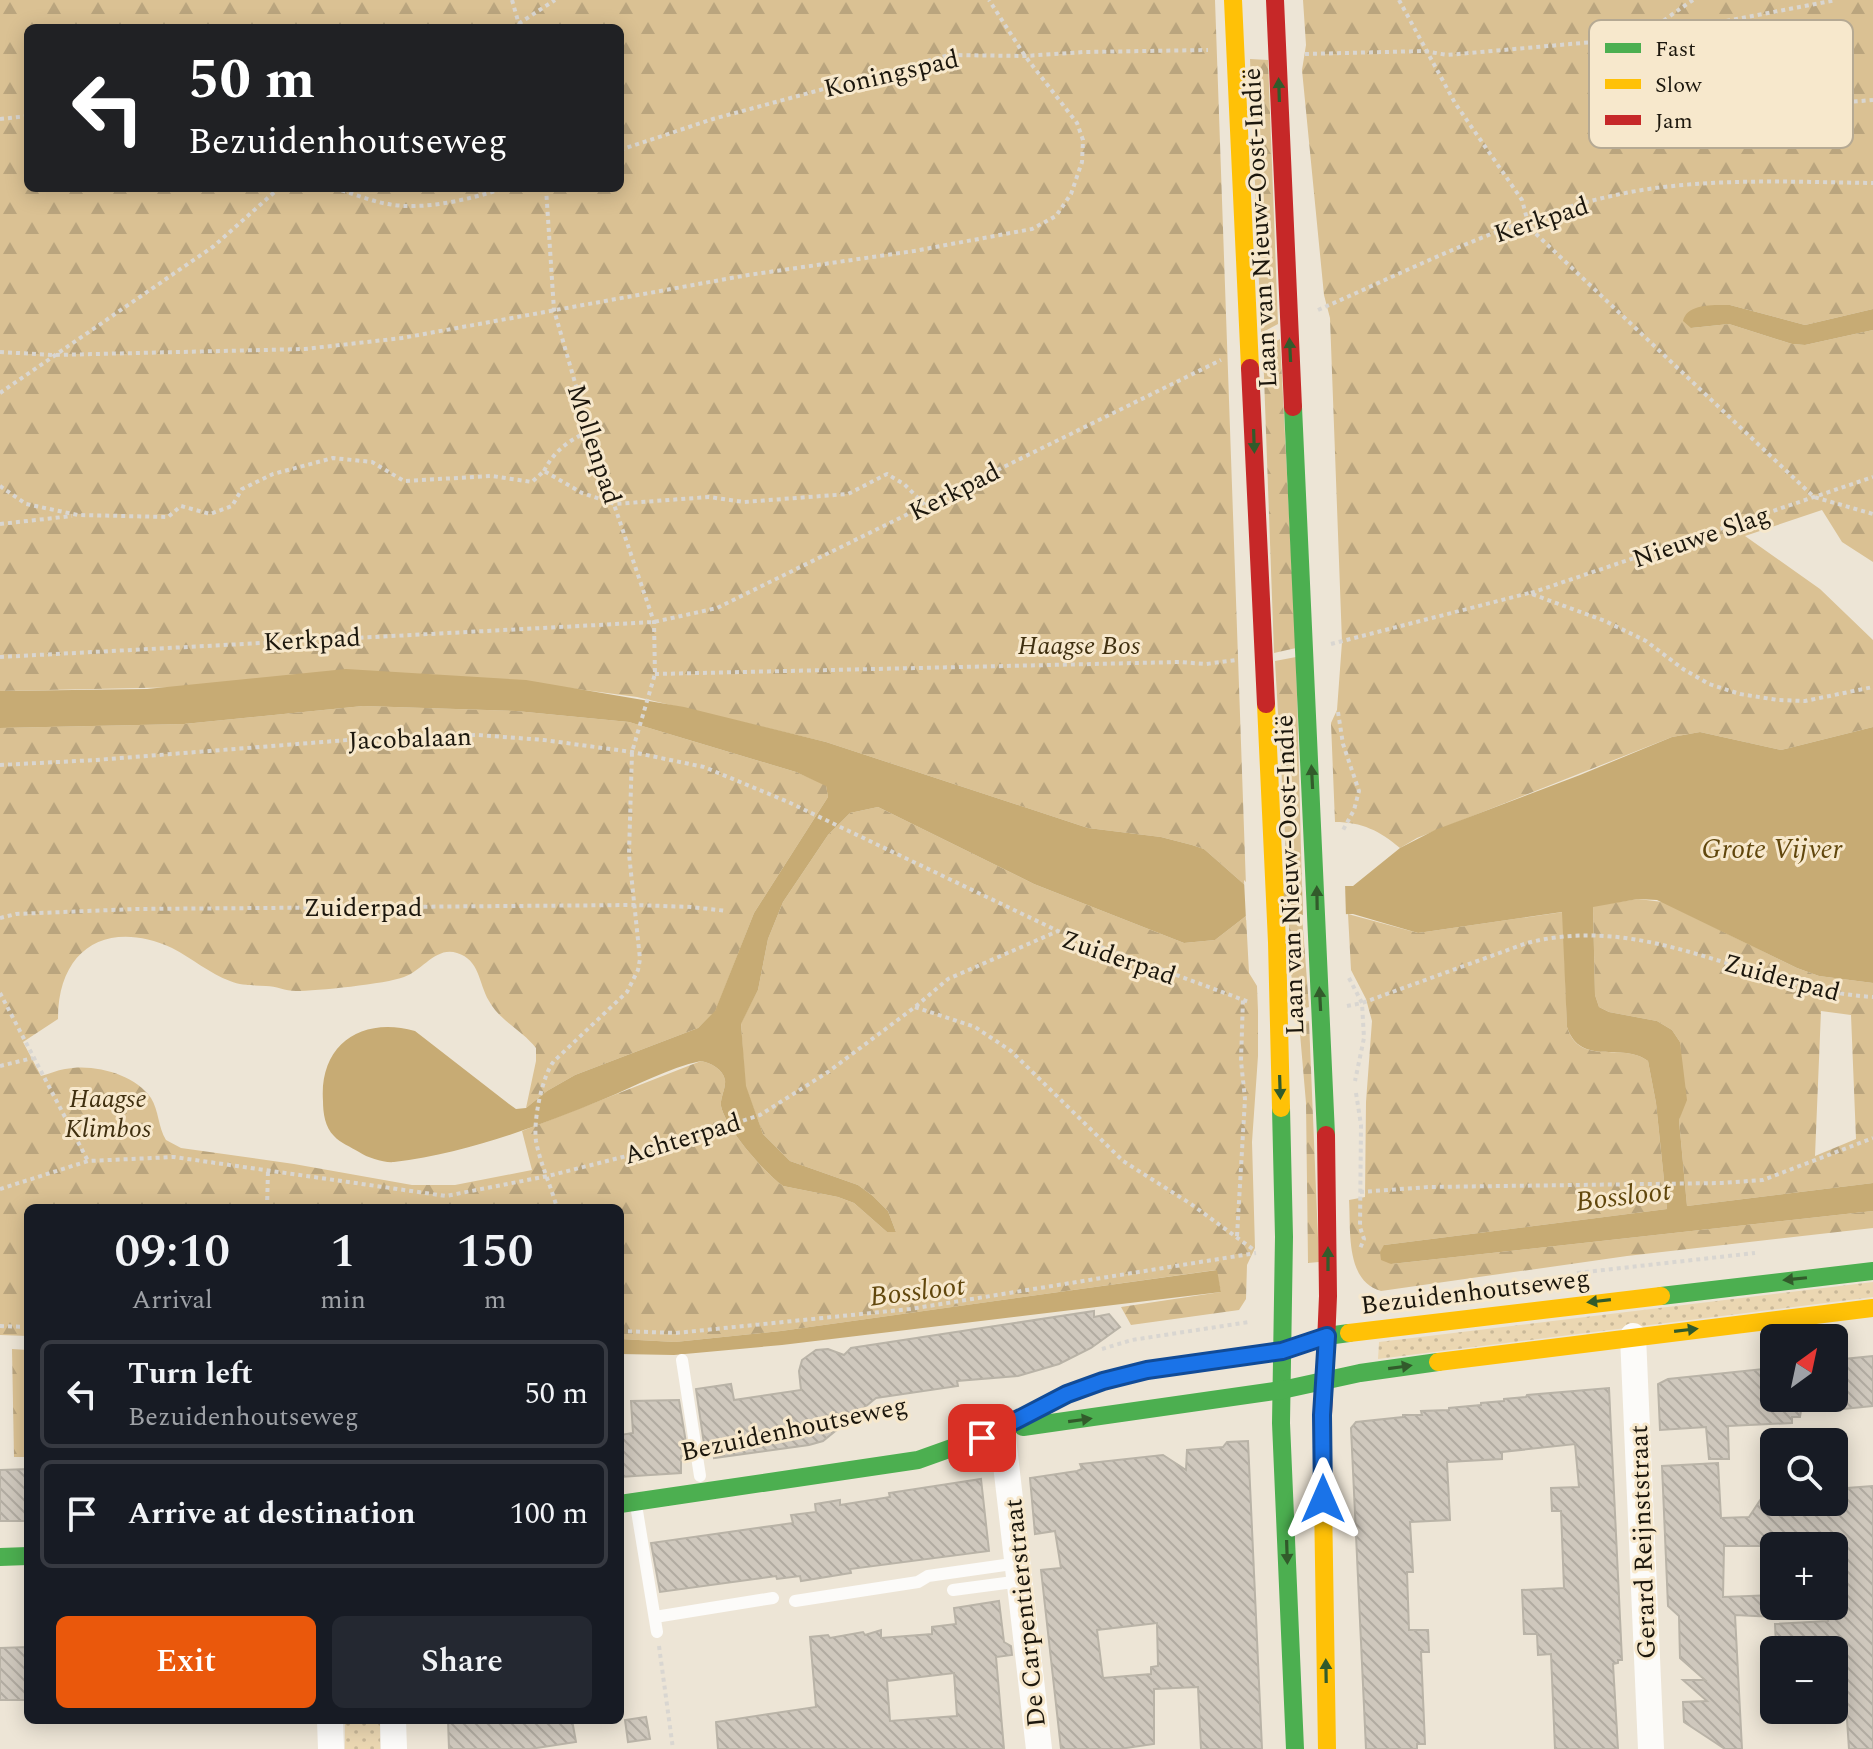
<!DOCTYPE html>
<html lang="en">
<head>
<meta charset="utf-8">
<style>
  body { margin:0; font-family:Spectral,serif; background:#242831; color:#f1f3f6; height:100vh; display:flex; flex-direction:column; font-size:30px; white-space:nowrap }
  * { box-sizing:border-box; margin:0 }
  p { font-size:26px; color:#9ea1a6 }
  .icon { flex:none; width:44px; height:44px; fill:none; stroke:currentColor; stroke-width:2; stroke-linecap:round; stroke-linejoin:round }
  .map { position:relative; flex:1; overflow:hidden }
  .sheet { position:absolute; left:24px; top:1204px; width:600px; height:520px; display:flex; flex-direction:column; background:#171b24; border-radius:12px; box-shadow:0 4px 20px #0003 }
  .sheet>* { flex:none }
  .top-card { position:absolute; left:24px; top:24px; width:600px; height:168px; border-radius:12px; box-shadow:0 4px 20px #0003; background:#202124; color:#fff; overflow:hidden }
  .needle { width:52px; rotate:33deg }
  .tools { position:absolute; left:1760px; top:1324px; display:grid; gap:16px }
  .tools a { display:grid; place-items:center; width:88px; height:88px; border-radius:12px; background:#171b24; box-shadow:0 4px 20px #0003; font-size:40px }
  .pin { position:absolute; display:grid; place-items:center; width:68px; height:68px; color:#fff; margin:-34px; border-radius:16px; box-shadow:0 4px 12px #0006 }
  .me { position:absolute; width:88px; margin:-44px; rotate:0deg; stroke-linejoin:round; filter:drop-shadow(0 0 6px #0008) }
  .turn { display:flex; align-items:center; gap:28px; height:168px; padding:0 32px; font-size:36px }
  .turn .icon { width:104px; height:104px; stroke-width:2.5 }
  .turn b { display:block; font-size:56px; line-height:68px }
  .eta { display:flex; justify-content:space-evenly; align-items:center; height:136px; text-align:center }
  .eta b { font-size:48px; font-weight:600; line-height:56px }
  .cta { display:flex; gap:16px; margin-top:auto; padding:16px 32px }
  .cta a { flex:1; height:92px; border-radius:12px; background:#ea580c; color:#fff; font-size:32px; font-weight:600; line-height:92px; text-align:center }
  .cta a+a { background:#242831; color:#f1f3f6 }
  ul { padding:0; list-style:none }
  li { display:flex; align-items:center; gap:24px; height:108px; margin:0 16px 12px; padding:0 16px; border:4px solid #363941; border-radius:12px }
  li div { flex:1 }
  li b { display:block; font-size:30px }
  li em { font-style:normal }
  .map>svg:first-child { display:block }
  .green { fill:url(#green-dots) }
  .forest { fill:url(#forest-firs); fill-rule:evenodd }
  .water { fill:#c7ab74 }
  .pier { fill:#ede5d6 }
  .building { fill:url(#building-back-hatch); stroke:#b9b3a7; stroke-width:2; fill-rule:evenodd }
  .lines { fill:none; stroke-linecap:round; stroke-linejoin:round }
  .path { stroke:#d9d6d1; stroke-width:4; stroke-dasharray:4 4; stroke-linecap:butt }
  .lane { stroke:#fcfbf9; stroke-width:12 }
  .street { stroke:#fcfbf9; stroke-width:26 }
  .fast { stroke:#4caf50; stroke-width:18 }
  .slow { stroke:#ffc107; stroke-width:18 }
  .jam { stroke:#c62828; stroke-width:18 }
  .oneway { fill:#325b2b }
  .route-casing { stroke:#114b97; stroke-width:20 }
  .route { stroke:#1a73e8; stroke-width:14 }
  .labels { text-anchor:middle; stroke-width:6; stroke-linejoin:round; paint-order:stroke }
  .street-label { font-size:26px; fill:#1c170d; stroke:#f7e8cc }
  .park-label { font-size:26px; font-style:italic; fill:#403010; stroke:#f7e8cc }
  .water-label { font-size:28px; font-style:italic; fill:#61470d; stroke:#f7e8cc }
  .key { fill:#f7e8cc; stroke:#b5a993; stroke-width:2 }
  .key-label { font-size:22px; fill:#1c170d }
</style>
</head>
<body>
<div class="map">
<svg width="1873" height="1749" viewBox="0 0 1873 1749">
  <defs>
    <pattern id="green-dots" width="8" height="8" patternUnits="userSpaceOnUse" patternTransform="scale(2)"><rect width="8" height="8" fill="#ebd7b2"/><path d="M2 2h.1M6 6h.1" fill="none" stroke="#c9b898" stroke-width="1.8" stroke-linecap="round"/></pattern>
    <pattern id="forest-firs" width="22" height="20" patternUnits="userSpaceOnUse" patternTransform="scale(2)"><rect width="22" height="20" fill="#dac193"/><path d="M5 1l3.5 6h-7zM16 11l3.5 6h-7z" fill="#baa57e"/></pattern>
    <pattern id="building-back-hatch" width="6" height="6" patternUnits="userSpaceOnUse" patternTransform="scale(2)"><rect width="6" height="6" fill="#cfc8bd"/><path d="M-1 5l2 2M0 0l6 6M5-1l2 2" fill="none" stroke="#b1aba1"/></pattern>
  </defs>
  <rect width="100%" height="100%" fill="#ede5d6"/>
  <g class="green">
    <path d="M1873,1282V1297L1378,1359L1379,1342Z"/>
    <rect x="345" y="1720" width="35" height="29"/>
  </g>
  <g class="forest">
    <path d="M0,0H1215L1246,886L1204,849L1192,845L1161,837L1088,828L826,742L637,697L509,680L0,691ZM28,28H620V188H28Z"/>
    <path d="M1303,0H1873V309L1805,325L1730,305L1691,328L1729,324L1792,344L1805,345L1873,330V562L1842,542L1822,510L1745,536L1820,589L1873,640V727L1781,750L1700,732L1672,737L1417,838L1400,848C1380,831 1362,822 1335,822L1331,723L1337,710L1342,642L1330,318L1324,295L1302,70L1306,45Z"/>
    <path d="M1250,59L1268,60L1278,324L1261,333Z"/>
    <path d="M1280,339L1296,648L1274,653L1263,349Z"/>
    <path d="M1296,657L1302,887H1288L1275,661Z"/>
    <path d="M363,706L516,711L629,722L796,772L826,785L828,797L754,913L715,1012L698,1028L575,1075L547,1091L526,1108L536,1061V1048C522,1030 500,1021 489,1001C478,982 480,960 457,953C436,946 422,971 404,977C386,984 316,991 296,991C285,991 276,986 266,986C253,985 242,986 230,981C210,974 192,958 172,948C108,919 58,948 58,1019L23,1042L41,1076C49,1074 57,1070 65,1069C93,1063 135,1074 151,1098C159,1111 158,1127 166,1140L181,1148L294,1164L412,1185H455L532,1170L522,1131L701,1061C711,1063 723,1069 725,1080C726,1088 720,1098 721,1106C726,1129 764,1172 783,1186L838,1197L854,1203L887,1232H896L888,1211L873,1196L858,1185L790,1161L763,1134L745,1085L741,1023L758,990L768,939L783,902L828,835L850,813L878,807L1034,884L1184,943L1215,940L1246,916L1249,973L1257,986L1258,1011V1056L1252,1142L1255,1248L1247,1265L1246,1299L1239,1310L1131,1325L1121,1307L1221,1292L1216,1270L781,1331L675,1342L620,1339V1208H28V1336L0,1335V728L184,724Z"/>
    <path d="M1638,899L1663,902L1797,968L1819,976L1873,983V1183L1687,1206L1679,1120L1683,1106L1680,1042L1672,1030L1657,1021L1609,1012L1599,1007L1595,995L1593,906ZM1821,1011L1851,1015L1856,1139L1815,1156Z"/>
    <path d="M1563,912L1567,1027C1580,1068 1622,1041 1648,1061L1656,1103L1667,1209L1384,1245L1391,1264L1873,1211V1228L1627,1256L1381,1291C1345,1281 1351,1230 1349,1200L1365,1197L1366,1102L1372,1021L1366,999L1351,970L1348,914L1418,933Z"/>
    <path d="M1289,915H1302L1309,1007L1298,1010L1289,964Z"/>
    <path d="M1309,1021L1319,1262L1308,1263L1306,1103L1299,1022Z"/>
    <path d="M12,1349L28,1350V1457H14Z"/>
  </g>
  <g class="water">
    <path d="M1730,305L1805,325L1873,309V330L1805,345L1792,344L1729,324L1691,328L1683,321C1687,303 1715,305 1730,305Z"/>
    <path d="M346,669L526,680L684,707L826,742L1088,828L1161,837L1192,845L1204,849L1246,886H1353L1400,848L1435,830L1580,775L1672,737L1700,732L1781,750L1873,727V983L1819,976L1797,968L1657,900L1638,899L1593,907L1595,995L1599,1007L1609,1012L1657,1021L1672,1030L1680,1042L1687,1100L1679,1120L1687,1206L1873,1183V1211L1391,1264L1381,1260L1380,1252L1384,1245L1667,1209L1656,1103L1648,1061C1622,1041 1581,1068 1567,1027L1562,912L1418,933L1353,914L1246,916L1215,940L1184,943L1034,884L878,807L850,813L828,835L783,902L768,939L758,990L741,1024L746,1086L763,1134L790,1161L858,1185L873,1196L888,1211L896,1232H887L854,1203L838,1197L783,1186C764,1172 726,1129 721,1106C720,1098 726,1088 725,1080C723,1069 711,1063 701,1061C668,1068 636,1086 604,1099C536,1127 468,1153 394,1162C384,1163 368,1158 359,1152C351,1147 340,1143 334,1136C325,1127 323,1113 323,1101C319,1044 362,1016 415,1031L509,1104L516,1109L526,1108L547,1091L575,1075L698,1028L715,1011L754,913L828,797L826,786L796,772L629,722L516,711L363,706L184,724L0,728V691L147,689Z"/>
    <path d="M1217,1270L1221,1292L782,1345L674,1355L620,1354V1339L675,1342L781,1331Z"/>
  </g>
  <g class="pier">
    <path d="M1244,880L1247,883H1288L1272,919L1246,920Z"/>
    <path d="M1345,882L1346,918H1303L1302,883Z"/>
  </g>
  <g class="building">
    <path d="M1094,1311V1317L1109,1314L1120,1327L1091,1348L1059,1364L1018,1376L957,1381L958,1386L876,1398L823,1441L809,1445L714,1458L713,1450L705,1451L696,1389L731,1384L734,1400L801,1390L799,1371L802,1360L816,1350L828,1349L844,1355L851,1348Z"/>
    <path d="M1873,1356V1406L1834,1410V1360Z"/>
    <path d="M1763,1369L1764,1372H1774V1398H1803L1800,1417H1792V1423L1728,1426L1729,1459H1709L1706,1427L1660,1430L1658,1384L1668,1379Z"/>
    <path d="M1609,1388L1622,1660H1618V1663L1613,1664L1618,1749H1555L1551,1654L1538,1655L1537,1634H1524L1522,1590L1564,1588L1561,1511H1552L1551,1488L1579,1487L1575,1444L1502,1452V1459L1447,1462L1450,1520L1410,1522L1413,1572H1407L1409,1630H1428L1429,1652H1421L1425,1744H1417V1749H1366L1351,1428L1356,1422L1403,1417V1415H1422L1421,1411L1449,1410V1408L1481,1405V1403L1504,1401V1399L1526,1397L1527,1395Z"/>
    <path d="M679,1400L688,1455L681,1456V1473L620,1477V1435L633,1433L631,1401Z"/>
    <path d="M1248,1441L1262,1749H1201L1198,1687L1154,1689V1744L1119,1749H1061L1041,1570L1061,1568L1055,1531L1035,1534L1030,1478L1077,1471L1082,1469L1080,1464L1163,1455L1186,1470L1187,1450L1223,1447L1227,1442ZM1157,1623L1158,1666L1151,1667V1674L1103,1678L1097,1630Z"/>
    <path d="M1718,1463L1721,1518L1749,1517L1774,1479V1502L1780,1505L1781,1516L1834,1512V1489L1873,1486V1749H1849L1845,1690H1834V1644L1776,1646L1775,1624L1828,1621V1607L1834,1606V1546H1724L1723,1597L1774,1595V1617L1735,1615L1742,1749H1725L1684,1722L1683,1702L1707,1701L1683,1680H1705L1680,1658L1679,1616L1668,1606L1662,1466Z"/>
    <path d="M28,1469V1521H0V1470Z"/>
    <path d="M981,1479L989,1551L850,1569L851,1573L801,1581L800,1576L777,1579L776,1576L660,1592L651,1543L793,1523L791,1515L816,1512L815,1504L840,1500V1505L890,1497L889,1493Z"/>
    <path d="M999,1601L1004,1642L1011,1646L1012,1655L996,1657L1004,1749H718L716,1722L816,1707L810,1637L828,1635L830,1638L863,1632L865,1635L881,1630V1638L932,1634V1627L956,1624L954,1608ZM954,1673L957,1716L890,1721L887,1681Z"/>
    <path d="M28,1647V1700H0V1648Z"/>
    <path d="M646,1717L650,1739L628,1742L625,1720Z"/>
    <path d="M448,1720H572L576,1742L530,1749H449Z"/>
  </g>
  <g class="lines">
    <g class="path">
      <path d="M512,0L520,28"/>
      <path d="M1399,0L1455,103L1522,200L1527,219L1535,233L1814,497L1873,514"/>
      <path d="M1693,0C1668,17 1599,64 1594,94L1600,106L1606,110L1661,117L1873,100"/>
      <path d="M512,28L555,0"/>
      <path d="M1305,54L1425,51L1447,55L1638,38L1836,0"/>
      <path d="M0,119L28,116"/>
      <path d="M620,150L713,119L949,55L1025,56L1084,52L1208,50"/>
      <path d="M334,188C352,193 370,201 388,204C423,211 471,199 505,188"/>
      <path d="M546,188L554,310L589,431L654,622L655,674L632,752L629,854L640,959L638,970L627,992L554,1061C542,1076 533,1121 536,1141C540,1163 551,1186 557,1208"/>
      <path d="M1318,310C1423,264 1528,209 1642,190C1718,178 1796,182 1873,183"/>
      <path d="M0,352L54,355L305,349L402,338L748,275L914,251L1032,229L1056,216L1071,194L1082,162L1083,140L1077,123L1025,56L989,0"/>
      <path d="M0,393L214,246L279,188"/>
      <path d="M544,471C554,451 568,441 589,431"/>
      <path d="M0,486L26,504L78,515L168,517L181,506L210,514L232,506L242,489L273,474L333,458L372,462L404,481L492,476L532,482L544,471L582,493L615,504L709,497L744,502L848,494L887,474L904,484L925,505"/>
      <path d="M0,524L72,516"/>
      <path d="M1531,593L1873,477"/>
      <path d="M1331,644L1529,593L1605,621L1646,641L1683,669L1709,684L1740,694L1778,700L1805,701L1873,687"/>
      <path d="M0,657L654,622L717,608L1221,360"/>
      <path d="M655,674L1180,662L1206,664L1236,660"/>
      <path d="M1338,712L1343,744L1359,791L1354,810L1342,832"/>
      <path d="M0,765L96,760L373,738L478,735L544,740L632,752L704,767L786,801L1058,931"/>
      <path d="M0,918L16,914L135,909L635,905L691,907L727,911"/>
      <path d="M1349,978L1362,1003L1364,1038L1355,1081"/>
      <path d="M0,993L88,1161"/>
      <path d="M1347,1006L1362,1003L1527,943C1651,911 1753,990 1873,997"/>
      <path d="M915,1007L975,1027L1011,1051L1123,1161L1191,1204L1254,1250"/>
      <path d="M0,1066L33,1058"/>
      <path d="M1356,1093L1361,1125L1360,1227L1364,1239L1359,1251"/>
      <path d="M0,1189L88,1161L174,1157L446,1196L548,1176L662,1147L760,1115L828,1072L915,1007L948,979L1058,931L1249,1002"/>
      <path d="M1360,1192L1429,1187L1722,1183L1763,1180L1873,1138"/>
      <path d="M267,1208L268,1170"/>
      <path d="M1237,1236L1245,1099L1241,1061L1243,999"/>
      <path d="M1577,1273L1755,1253"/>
      <path d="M0,1326L28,1327"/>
      <path d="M620,1331L676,1333L910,1309L1256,1253"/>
      <path d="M1102,1349L1132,1340L1249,1322"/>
      <path d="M659,1646L673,1749"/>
    </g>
    <g class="lane">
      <path d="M682,1360L700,1476"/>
      <path d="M636,1505L657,1632"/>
      <path d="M953,1590L1021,1581"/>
      <path d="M795,1601L918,1582L928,1576L1019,1563"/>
      <path d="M655,1617L773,1598"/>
    </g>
    <g class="street">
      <path d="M1633,1336L1651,1749"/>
      <path d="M1002,1430L1039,1749"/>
      <path d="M330,1720L331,1749"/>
      <path d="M393,1720L394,1749"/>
    </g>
    <g class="fast">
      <path d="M1293,407L1326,1135"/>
      <path d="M1281,1108L1284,1237L1281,1423L1295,1749"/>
      <path d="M1661,1296L1873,1271"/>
      <path d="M1023,1427L1282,1390L1360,1373L1438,1362"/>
      <path d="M620,1504L918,1460L1002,1430L1067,1394L1103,1381L1147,1370L1282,1351L1327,1336L1349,1333"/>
      <path d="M0,1557L28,1556"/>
    </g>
    <g class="slow">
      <path d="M1233,0L1250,368"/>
      <path d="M1266,704L1277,942L1281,1108"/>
      <path d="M1349,1333L1661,1296"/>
      <path d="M1438,1362L1873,1308"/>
      <path d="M1322,1437L1327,1749"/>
    </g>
    <g class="jam">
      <path d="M1275,0L1293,407"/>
      <path d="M1250,368L1266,704"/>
      <path d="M1322,1437L1328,1296L1326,1135"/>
    </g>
  </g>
  <defs><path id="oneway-solid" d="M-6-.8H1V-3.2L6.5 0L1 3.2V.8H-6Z" transform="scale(2)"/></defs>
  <g class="oneway">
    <use href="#oneway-solid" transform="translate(1279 90) rotate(-92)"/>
    <use href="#oneway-solid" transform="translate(1290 350) rotate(-93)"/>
    <use href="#oneway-solid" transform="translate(1254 441) rotate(88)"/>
    <use href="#oneway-solid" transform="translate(1312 777) rotate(-93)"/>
    <use href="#oneway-solid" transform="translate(1317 898) rotate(-91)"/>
    <use href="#oneway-solid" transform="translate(1320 999) rotate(-93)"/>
    <use href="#oneway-solid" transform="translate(1280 1087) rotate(88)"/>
    <use href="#oneway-solid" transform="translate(1328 1259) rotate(-90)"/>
    <use href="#oneway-solid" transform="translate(1795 1279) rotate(174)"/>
    <use href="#oneway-solid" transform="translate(1599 1301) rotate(173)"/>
    <use href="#oneway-solid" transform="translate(1686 1330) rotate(-7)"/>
    <use href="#oneway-solid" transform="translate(1400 1367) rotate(-8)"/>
    <use href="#oneway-solid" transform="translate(1080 1420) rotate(-8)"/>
    <use href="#oneway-solid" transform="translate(1287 1552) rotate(88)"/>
    <use href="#oneway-solid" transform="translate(1326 1671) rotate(-91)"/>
  </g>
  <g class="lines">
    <g class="route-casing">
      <path id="route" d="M982,1438L1067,1394L1103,1381L1147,1370L1282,1351L1327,1336L1322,1415L1323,1499"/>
    </g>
    <use href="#route" class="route"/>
  </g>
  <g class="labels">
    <g class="street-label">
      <text transform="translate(891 73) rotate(-13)" y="9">Koningspad</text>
      <text transform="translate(1541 219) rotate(-18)" y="9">Kerkpad</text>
      <text transform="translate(1259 228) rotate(-93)" y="9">Laan van Nieuw-Oost-Indië</text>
      <text transform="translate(595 444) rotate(72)" y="9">Mollenpad</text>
      <text transform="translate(954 491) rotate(-27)" y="9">Kerkpad</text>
      <text transform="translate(1701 536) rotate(-19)" y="9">Nieuwe Slag</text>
      <text transform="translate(312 639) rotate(-3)" y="9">Kerkpad</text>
      <text transform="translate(410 738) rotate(-2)" y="9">Jacobalaan</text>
      <text transform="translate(1289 875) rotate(-92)" y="9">Laan van Nieuw-Oost-Indië</text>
      <text x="363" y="916">Zuiderpad</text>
      <text transform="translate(1119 957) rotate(19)" y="9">Zuiderpad</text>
      <text transform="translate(1782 977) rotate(15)" y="9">Zuiderpad</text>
      <text transform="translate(682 1138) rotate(-17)" y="9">Achterpad</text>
      <text transform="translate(1475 1291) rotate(-7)" y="9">Bezuidenhoutseweg</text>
      <text transform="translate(794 1428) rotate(-12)" y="9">Bezuidenhoutseweg</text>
      <text transform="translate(1642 1542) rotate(-92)" y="9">Gerard Reijnststraat</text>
      <text transform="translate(1024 1613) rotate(-96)" y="9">De Carpentierstraat</text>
    </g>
    <g class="park-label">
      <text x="1079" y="654">Haagse Bos</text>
      <text x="108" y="1107">Haagse<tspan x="108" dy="30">Klimbos</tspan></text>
    </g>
    <g class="water-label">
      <text x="1772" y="858">Grote Vijver</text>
      <text transform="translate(1623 1195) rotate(-7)" y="10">Bossloot</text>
      <text transform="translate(917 1290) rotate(-7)" y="10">Bossloot</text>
    </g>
  </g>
  <rect x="1589" y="20" width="264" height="128" rx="12" class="key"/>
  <rect x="1605" y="43" width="36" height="10" fill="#4caf50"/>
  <rect x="1605" y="79" width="36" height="10" fill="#ffc107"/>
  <rect x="1605" y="115" width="36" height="10" fill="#c62828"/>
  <g class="key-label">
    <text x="1655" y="56">Fast</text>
    <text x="1655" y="92">Slow</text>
    <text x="1655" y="128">Jam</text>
  </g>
</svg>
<div class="tools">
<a><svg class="needle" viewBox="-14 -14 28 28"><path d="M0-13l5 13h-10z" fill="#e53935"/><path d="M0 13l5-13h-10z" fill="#9ea1a6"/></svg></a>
<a><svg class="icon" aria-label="search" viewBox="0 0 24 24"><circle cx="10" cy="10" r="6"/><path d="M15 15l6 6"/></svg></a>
<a>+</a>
<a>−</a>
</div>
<div class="pin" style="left:982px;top:1438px;background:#d93025"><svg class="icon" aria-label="arrive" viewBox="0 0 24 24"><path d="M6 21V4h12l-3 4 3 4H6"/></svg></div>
<svg class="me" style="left:1323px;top:1499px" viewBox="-20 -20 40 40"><path d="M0-17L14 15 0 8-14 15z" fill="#1a73e8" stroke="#fff" stroke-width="4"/></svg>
<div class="top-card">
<div class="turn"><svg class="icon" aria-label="left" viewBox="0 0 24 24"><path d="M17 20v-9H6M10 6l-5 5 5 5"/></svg><div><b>50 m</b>Bezuidenhoutseweg</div></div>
</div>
<section class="sheet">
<div class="eta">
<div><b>09:10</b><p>Arrival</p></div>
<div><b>1</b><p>min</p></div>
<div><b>150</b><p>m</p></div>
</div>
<ul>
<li><svg class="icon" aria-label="left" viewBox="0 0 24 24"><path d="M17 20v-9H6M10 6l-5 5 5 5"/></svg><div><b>Turn left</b><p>Bezuidenhoutseweg</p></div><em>50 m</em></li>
<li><svg class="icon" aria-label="arrive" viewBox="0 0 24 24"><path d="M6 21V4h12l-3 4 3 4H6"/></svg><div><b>Arrive at destination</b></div><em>100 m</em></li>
</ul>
<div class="cta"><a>Exit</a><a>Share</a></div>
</section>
</div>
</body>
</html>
